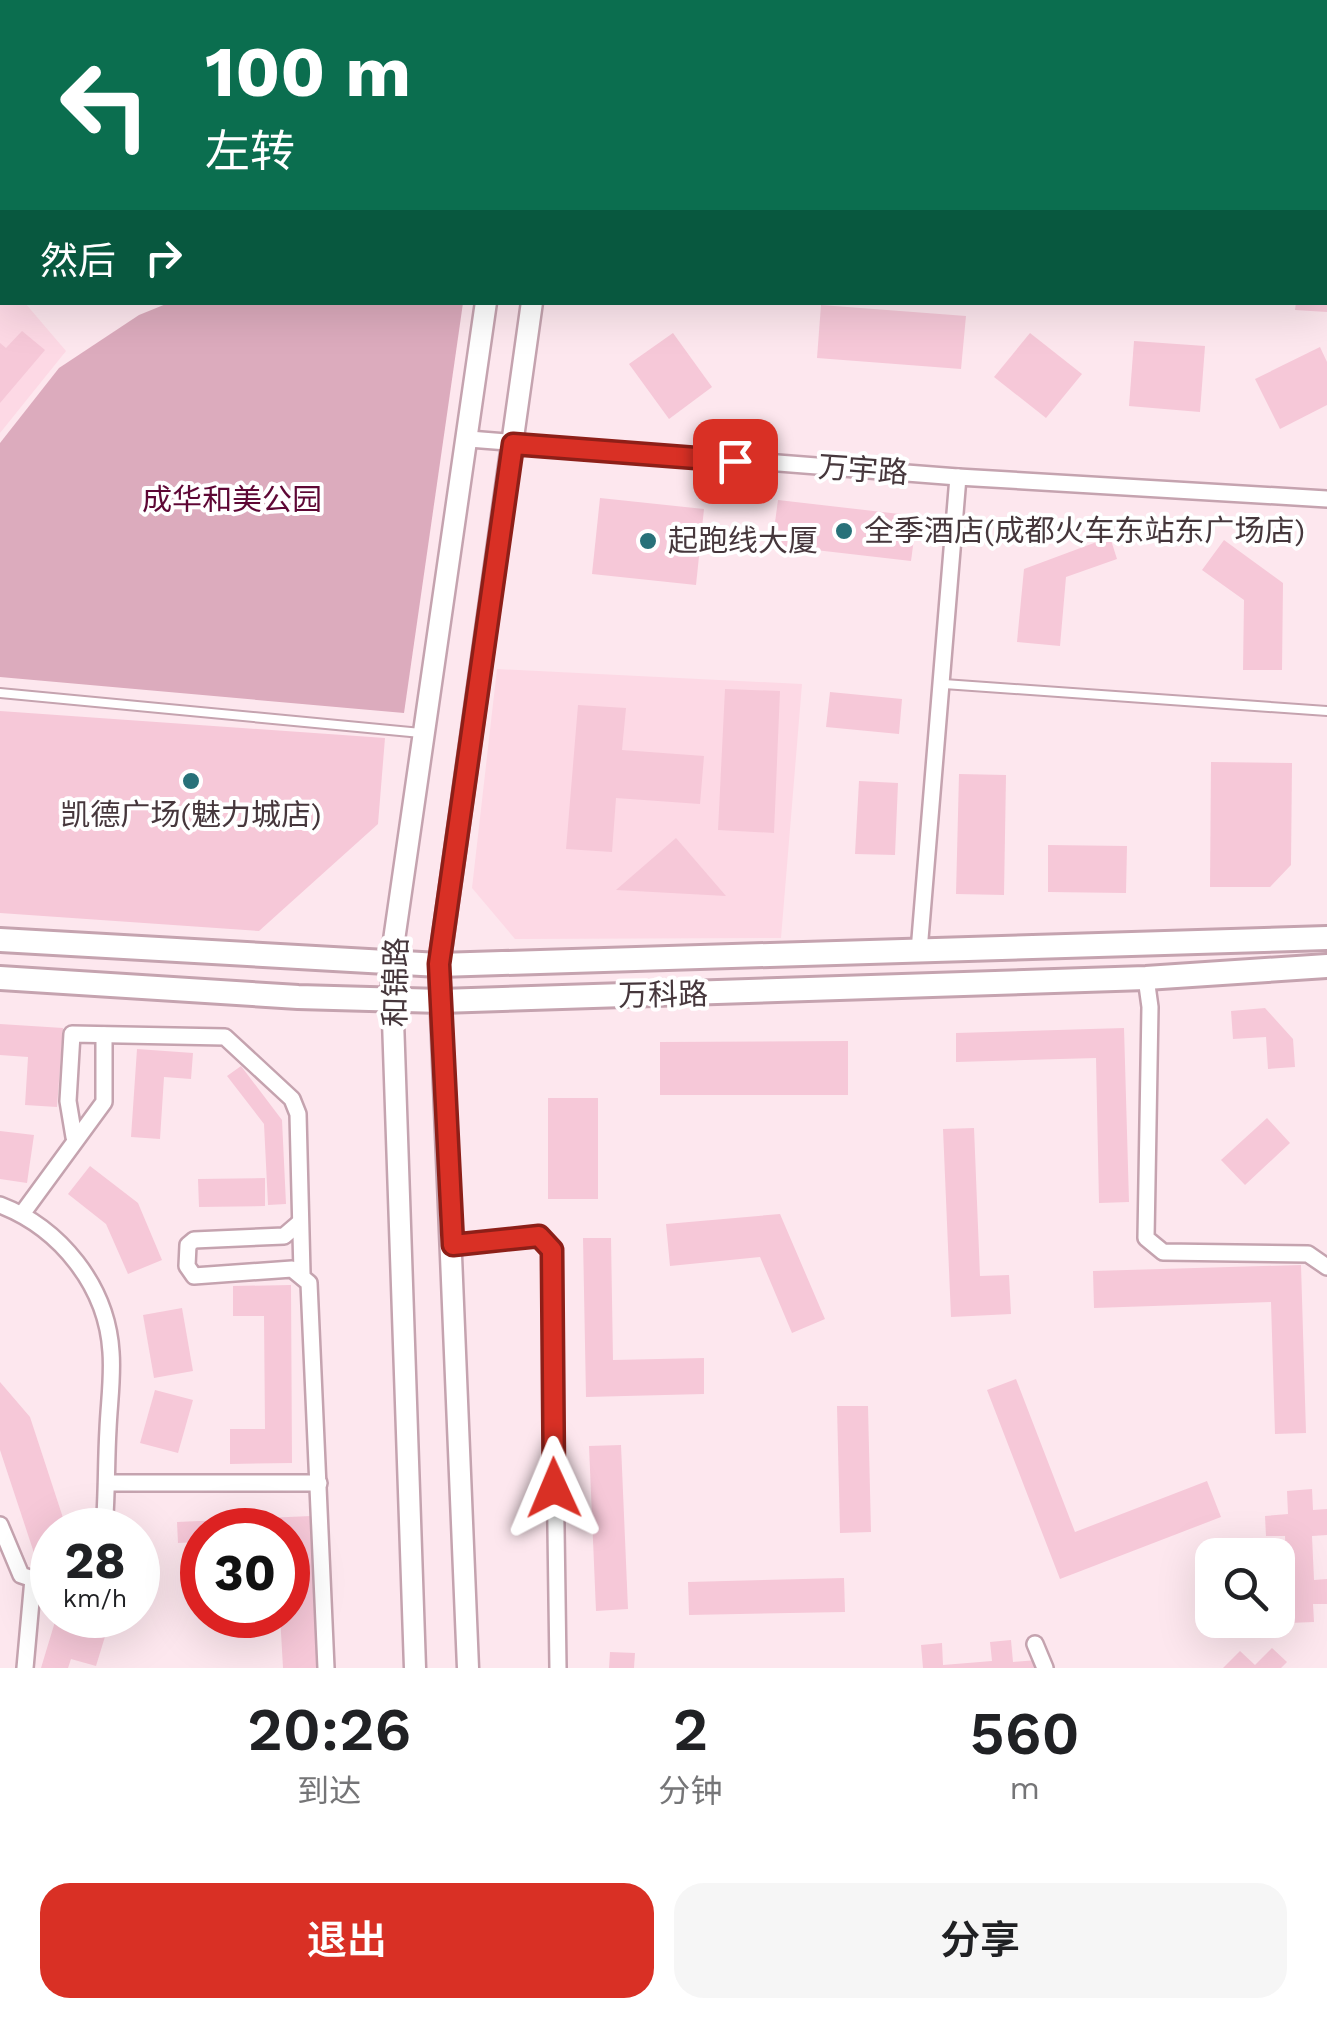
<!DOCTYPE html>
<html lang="zh">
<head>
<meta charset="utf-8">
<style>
  body { margin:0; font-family:"Work Sans","Noto Sans SC",sans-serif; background:#f6f6f6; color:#202124; height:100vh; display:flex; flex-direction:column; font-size:38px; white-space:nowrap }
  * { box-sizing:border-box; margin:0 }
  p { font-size:32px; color:#757577 }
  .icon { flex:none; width:55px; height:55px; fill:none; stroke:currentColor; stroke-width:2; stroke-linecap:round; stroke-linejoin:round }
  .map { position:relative; height:1668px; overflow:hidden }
  .drawer { display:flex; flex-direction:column; background:#fff; flex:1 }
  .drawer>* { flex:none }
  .top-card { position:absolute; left:0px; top:0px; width:1328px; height:305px; box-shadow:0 10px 40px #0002; background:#0b6e4f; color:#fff; overflow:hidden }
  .tools { position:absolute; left:1195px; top:1538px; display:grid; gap:20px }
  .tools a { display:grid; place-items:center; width:100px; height:100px; border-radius:20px; background:#fff; box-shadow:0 10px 40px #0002; font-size:50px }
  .speed { position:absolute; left:30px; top:1508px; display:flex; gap:20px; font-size:50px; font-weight:700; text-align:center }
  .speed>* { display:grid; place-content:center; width:130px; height:130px; border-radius:50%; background:#fff; box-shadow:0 10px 40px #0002; line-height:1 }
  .speed small { font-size:25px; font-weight:400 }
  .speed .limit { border:15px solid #d22; background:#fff; color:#111 }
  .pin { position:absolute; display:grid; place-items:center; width:85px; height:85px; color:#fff; margin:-42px; border-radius:20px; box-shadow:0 5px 15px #0006 }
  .me { position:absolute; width:110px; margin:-55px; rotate:359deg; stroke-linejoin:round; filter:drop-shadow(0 0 8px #0008) }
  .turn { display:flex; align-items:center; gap:35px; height:210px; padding:0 40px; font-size:45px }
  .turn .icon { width:130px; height:130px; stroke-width:2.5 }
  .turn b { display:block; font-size:70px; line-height:85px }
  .then { display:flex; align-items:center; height:95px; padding:0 40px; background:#0003; gap:20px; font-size:38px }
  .eta { display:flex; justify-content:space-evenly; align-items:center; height:170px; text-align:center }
  .eta b { font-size:60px; font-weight:600; line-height:70px }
  .cta { display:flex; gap:20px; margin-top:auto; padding:20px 40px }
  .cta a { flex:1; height:115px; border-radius:30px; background:#d93025; color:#fff; font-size:40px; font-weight:600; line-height:115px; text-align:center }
  .cta a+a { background:#f6f6f6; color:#202124 }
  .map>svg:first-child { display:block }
  .built { fill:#fdd9e5 }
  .green { fill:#dcabbd }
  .building { fill:#f6c8d8 }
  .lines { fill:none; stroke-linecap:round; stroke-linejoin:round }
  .service-casing { stroke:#c5a3af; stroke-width:12 }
  .minor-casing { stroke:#c5a3af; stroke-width:20 }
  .tertiary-casing { stroke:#c5a3af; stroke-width:25 }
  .secondary-casing { stroke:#c5a3af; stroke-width:28 }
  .service { stroke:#fff; stroke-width:8 }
  .minor { stroke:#fff; stroke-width:15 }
  .tertiary { stroke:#fff; stroke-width:20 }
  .secondary { stroke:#fff; stroke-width:22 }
  .route-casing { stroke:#8d1f18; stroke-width:25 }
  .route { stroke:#d93025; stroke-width:18 }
  .poi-dot { fill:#287179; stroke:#fff; stroke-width:4 }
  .labels { text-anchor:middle; stroke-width:8; stroke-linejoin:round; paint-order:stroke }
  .street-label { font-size:30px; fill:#46373c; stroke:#fff }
  .park-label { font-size:30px; fill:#5e0735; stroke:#fff }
  .poi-label { font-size:30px; fill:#46373c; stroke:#fff; text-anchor:start }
</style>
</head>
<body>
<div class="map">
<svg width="1327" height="1668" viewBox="0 0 1327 1668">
  <rect width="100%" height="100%" fill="#fde7ee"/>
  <g class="built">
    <path d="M0,272L2,302L25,303L66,351L0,433Z"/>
    <path d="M497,669L802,684L781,938L515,939L472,888Z"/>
  </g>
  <path class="green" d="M171,302L463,303L404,713L0,677V443L59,368L139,315Z"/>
  <g class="building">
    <path d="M1296,302H1327V312L1295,310Z"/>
    <path d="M821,305L966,316L961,369L817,358Z"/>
    <path d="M22,331L45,350L0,403V343L6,348Z"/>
    <path d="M673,333L712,387L669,419L629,364Z"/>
    <path d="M1030,333L1082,374L1046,418L994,377Z"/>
    <path d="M1134,341L1205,346L1200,412L1129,406Z"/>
    <path d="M1320,347L1327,362V405L1280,429L1255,379Z"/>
    <path d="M600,498L704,509L696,585L592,574Z"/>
    <path d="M778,500L917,516L911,561L772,545Z"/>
    <path d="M1110,537L1117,559L1066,577L1060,646L1017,642L1024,569Z"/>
    <path d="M1224,540L1283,583L1282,670H1243L1244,600L1202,570Z"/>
    <path d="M725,689L780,691L774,833L718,830Z"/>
    <path d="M830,692L902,699L899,734L826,727Z"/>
    <path d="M578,705L626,708L622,750L704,756L700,804L616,798L612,852L566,849Z"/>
    <path d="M0,711L385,738L378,824L259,931L0,913Z"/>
    <path d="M1211,762L1292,763L1291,865L1270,887H1210Z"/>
    <path d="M959,774L1006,775L1004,895L956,894Z"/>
    <path d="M859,781L898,783L895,855L855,854Z"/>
    <path d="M676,838L726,896L616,890Z"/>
    <path d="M1048,845L1127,846L1126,893L1048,892Z"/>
    <path d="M1265,1008L1293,1039L1295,1067L1268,1069L1266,1037L1233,1039L1231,1011Z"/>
    <path d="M0,1024L63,1028L57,1107L25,1105L28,1057L0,1055Z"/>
    <path d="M1124,1028L1129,1202L1099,1203L1096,1058L956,1062V1033Z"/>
    <path d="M848,1041V1095H660V1042Z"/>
    <path d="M137,1049L193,1053L191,1079L164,1077L160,1139L131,1137Z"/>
    <path d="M241,1066L282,1120L286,1204L268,1205L264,1124L227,1076Z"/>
    <rect x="548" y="1098" width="50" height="101"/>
    <path d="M1267,1118L1290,1143L1245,1185L1221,1160Z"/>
    <path d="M974,1128L980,1276L1009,1275L1011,1314L951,1317L943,1129Z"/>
    <path d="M0,1131L34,1135L27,1183L0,1179Z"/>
    <path d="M90,1166L138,1203L162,1260L128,1274L106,1224L68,1194Z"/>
    <path d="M265,1178V1206L199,1207L198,1179Z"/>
    <path d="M780,1214L825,1319L792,1333L760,1257L670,1266L666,1224Z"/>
    <path d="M583,1238H611L613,1360L704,1358V1394L586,1397Z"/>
    <path d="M1301,1265L1306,1433L1275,1434L1271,1302L1094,1308L1093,1271Z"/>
    <path d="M291,1285L292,1463L230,1464V1429H265L264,1316H233V1286Z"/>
    <path d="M182,1308L193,1371L154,1378L143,1315Z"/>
    <path d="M1016,1379L1075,1532L1207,1481L1221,1517L1060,1579L987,1390Z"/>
    <path d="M0,1382L30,1417L67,1530H52V1550L35,1556L0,1450Z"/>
    <path d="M155,1390L193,1400L178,1453L140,1443Z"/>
    <path d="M837,1406H868L871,1532L840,1533Z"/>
    <path d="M621,1445L628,1609L596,1611L589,1446Z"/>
    <path d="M1312,1489L1313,1510L1327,1509V1535L1312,1536L1314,1580L1327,1579V1604H1313L1314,1622L1289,1623L1288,1604L1278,1605V1584H1287L1285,1536H1266L1265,1516L1288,1514L1287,1491Z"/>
    <path d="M311,1516L319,1668H283L280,1615H288V1530H202V1576H198L197,1542L178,1543L177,1522Z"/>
    <path d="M844,1578L845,1612L689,1615L688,1582Z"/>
    <path d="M57,1615H81L78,1622L107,1630L96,1666L71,1659L68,1668H41Z"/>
    <path d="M1011,1640L1013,1662L1037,1660V1668H923L921,1645L942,1643L943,1665L992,1661L990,1642Z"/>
    <path d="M1272,1648L1287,1662L1281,1668H1223L1240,1651L1255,1665Z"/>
    <path d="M610,1652L635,1653L634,1668H609Z"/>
  </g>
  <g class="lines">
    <g class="service-casing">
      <g id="service">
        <path d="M944,684L1327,711"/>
        <path d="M0,693L421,733"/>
      </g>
    </g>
    <g class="minor-casing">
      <g id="minor">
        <path d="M1004,2V0"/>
        <path d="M1325,69H1327"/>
        <path d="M0,99L2,98"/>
        <path d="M469,439L958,477L1327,499"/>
        <path d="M919,951L958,477"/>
        <path d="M1146,978L1150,1007L1146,1238L1163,1252L1308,1254L1327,1267"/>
        <path d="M74,1137L68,1101L72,1034L225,1037L292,1099L298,1114L302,1273"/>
        <path d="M0,1205C60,1228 107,1286 111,1352C113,1377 109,1404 108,1429C106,1463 107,1496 104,1530"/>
        <path d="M22,1214L104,1102V1035"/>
        <path d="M298,1224L284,1236L194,1240L188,1245L187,1266L194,1276L292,1269L309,1283L326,1668"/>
        <path d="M453,1245L539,1236L552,1250L558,1668"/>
        <path d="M107,1483H319"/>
        <path d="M0,1525L21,1575L33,1579L52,1576"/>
        <path d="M1035,1644L1045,1668"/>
        <path d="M25,1668L33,1579"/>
      </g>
    </g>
    <g class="tertiary-casing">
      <g id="tertiary">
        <path d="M519,0V2"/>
        <path d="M570,2V0"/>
        <path d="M415,1668L391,961L486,302"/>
        <path d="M468,1668L439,965L532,302"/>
      </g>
    </g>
    <g class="secondary-casing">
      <g id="secondary">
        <path d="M0,940L439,965L1327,938"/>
        <path d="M0,978L298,997L441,1001L1146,978L1327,966"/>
      </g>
    </g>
    <use href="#service" class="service"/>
    <use href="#minor" class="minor"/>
    <use href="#tertiary" class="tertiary"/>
    <use href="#secondary" class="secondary"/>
  </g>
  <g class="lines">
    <g class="route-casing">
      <path id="route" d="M554,1488L552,1250L539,1236L453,1245L439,964L513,444L735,461"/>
    </g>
    <use href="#route" class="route"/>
  </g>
  <g class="poi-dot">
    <circle cx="844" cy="531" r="10"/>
    <circle cx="648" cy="541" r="10"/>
    <circle cx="191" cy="781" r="10"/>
  </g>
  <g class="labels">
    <g class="street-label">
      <text transform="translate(863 470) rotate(4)" y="10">万宇路</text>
      <text transform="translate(396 982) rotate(-89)" y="10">和锦路</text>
      <text transform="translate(663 995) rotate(-1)" y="10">万科路</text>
    </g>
    <g class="park-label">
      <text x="232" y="510">成华和美公园</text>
    </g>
    <g class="poi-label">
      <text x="864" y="541">全季酒店(成都火车东站东广场店)</text>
      <text x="668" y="551">起跑线大厦</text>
      <text x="191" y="825" text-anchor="middle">凯德广场(魅力城店)</text>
    </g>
  </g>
</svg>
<div class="tools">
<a><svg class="icon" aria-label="search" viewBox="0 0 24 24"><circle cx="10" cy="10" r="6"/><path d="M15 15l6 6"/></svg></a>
</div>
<div class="speed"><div>28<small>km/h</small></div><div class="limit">30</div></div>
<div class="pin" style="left:735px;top:461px;background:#d93025"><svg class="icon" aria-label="arrive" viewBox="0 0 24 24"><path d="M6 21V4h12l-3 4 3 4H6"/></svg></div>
<svg class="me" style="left:554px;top:1488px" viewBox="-20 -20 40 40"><path d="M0-17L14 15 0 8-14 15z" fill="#d93025" stroke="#fff" stroke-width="4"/></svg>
<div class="top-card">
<div class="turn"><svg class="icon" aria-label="left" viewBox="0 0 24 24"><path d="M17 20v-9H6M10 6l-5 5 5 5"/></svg><div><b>100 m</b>左转</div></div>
<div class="then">然后<svg class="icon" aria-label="right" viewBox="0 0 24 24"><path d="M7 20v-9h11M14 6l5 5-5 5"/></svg></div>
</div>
</div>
<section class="drawer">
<div class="eta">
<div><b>20:26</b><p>到达</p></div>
<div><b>2</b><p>分钟</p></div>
<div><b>560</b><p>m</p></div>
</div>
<div class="cta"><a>退出</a><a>分享</a></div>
</section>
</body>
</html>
